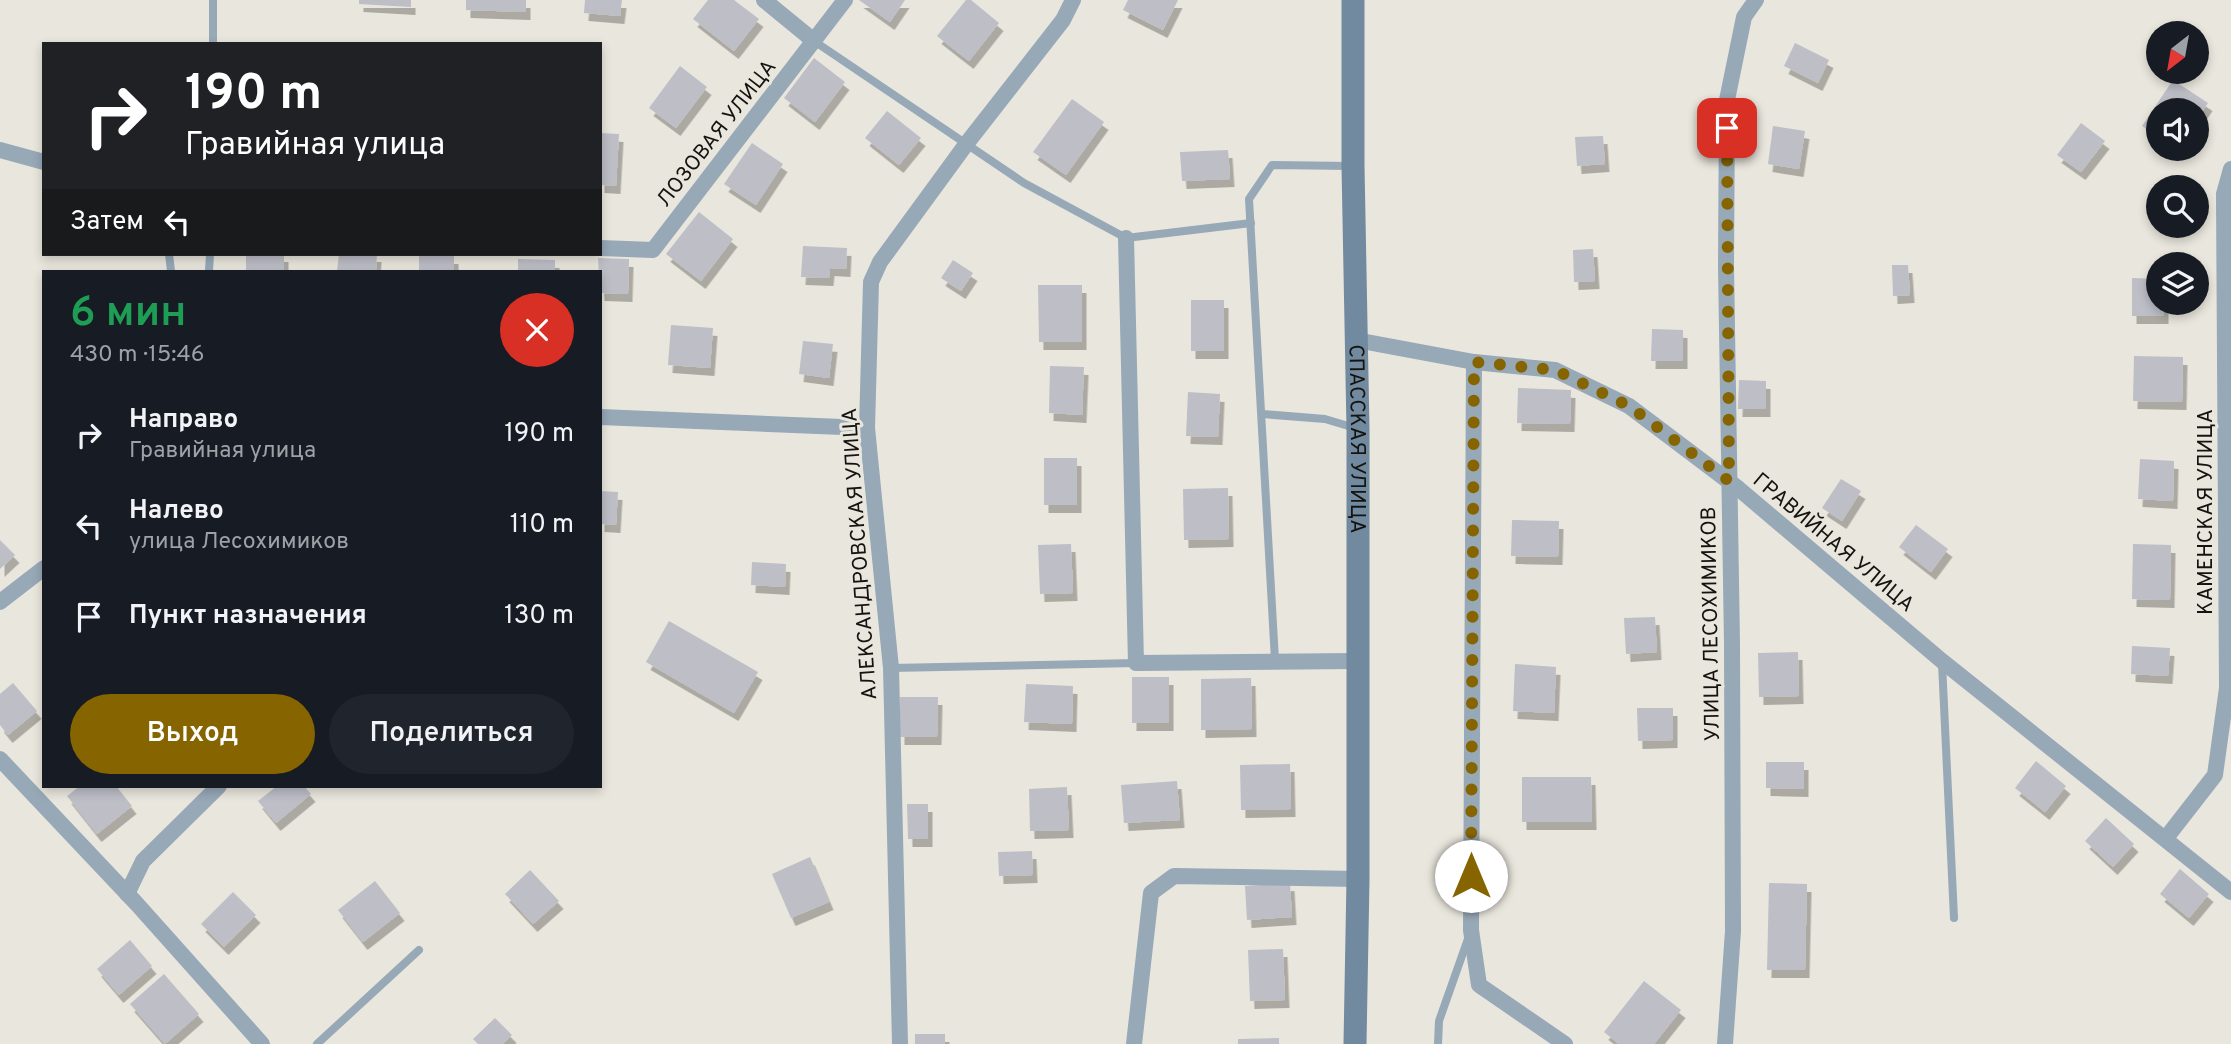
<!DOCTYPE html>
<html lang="ru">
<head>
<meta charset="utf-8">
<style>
  body { margin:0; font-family:Overpass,sans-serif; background:#20242c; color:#f1f3f6; height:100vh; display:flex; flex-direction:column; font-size:26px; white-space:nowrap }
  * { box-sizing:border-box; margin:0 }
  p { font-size:23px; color:#9ea1a6 }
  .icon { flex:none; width:38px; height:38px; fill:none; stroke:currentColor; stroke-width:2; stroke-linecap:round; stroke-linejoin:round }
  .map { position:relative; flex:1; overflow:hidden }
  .panel { position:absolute; left:42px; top:270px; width:560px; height:518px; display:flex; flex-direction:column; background:#171b24; border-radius:0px; box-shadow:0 4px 10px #0003 }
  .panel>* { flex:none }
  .banner { position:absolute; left:42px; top:42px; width:560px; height:214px; border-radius:0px; box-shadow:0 4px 10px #0003; background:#202124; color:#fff; overflow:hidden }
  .needle { width:46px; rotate:211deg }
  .tools { position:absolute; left:2146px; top:21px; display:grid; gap:14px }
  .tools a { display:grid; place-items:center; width:63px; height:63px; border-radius:50%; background:#171b24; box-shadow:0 4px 10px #0003; font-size:35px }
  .pin { position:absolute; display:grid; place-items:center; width:60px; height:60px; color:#fff; margin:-30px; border-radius:14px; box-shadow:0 4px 10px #0006 }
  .me { position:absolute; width:77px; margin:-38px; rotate:0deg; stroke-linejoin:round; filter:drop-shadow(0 0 5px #0008) }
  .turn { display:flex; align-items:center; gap:24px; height:147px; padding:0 28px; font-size:32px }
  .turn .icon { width:91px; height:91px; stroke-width:2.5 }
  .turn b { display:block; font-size:49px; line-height:60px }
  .then { display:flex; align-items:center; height:66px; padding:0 28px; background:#0003; gap:14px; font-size:26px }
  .round { display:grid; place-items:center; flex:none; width:74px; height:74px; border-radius:37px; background:#20242c }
  .head { display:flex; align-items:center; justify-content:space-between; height:119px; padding:0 28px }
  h1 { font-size:42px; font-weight:600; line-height:52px; color:#1e9e55 }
  .cta { display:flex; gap:14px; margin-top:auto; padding:14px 28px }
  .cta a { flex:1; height:80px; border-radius:42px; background:#866500; color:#fff; font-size:28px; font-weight:600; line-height:80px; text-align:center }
  .cta a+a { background:#20242c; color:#f1f3f6 }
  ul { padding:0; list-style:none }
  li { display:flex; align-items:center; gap:21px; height:91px; padding:0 28px }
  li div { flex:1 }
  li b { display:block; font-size:26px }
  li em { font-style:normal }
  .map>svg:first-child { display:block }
  .building { fill:#bdbec6; filter:url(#shadow) }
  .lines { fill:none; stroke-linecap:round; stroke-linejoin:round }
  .lane { stroke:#97a8b7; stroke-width:8 }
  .street { stroke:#97a8b7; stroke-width:16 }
  .secondary { stroke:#718a9f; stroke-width:23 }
  .route { stroke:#866500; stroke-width:12; stroke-dasharray:0 21.6 }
  .labels { text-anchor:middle; stroke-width:6; stroke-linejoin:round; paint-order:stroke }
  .street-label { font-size:21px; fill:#151310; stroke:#e9e6dd }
</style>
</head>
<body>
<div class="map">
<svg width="2231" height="1044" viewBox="0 0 2231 1044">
  <defs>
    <filter id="shadow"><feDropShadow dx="4.5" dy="8" stdDeviation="0" flood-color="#0004"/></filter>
  </defs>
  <rect width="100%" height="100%" fill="#e9e6dd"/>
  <g class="building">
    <path d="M359,0H411V7L359,4Z"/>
    <path d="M466,0H526V12L466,10Z"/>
    <path d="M585,0H622L620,16L584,13Z"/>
    <path d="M708,0H734L759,19L734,51L693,19Z"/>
    <path d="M859,0H905L890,22Z"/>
    <path d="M966,0H971L999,23L969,61L937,36Z"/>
    <path d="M1128,0H1178L1163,30L1123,10Z"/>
    <path d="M1795,43L1829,60L1818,83L1784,66Z"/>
    <path d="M814,58L845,82L815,122L784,98Z"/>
    <path d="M680,66L707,87L676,128L649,108Z"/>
    <path d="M2173,80L2208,103L2196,121V110H2158V137L2142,126Z"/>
    <path d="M1072,99L1104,122L1066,175L1033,152Z"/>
    <path d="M887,111L921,138L899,165L865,138Z"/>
    <path d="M2081,123L2105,141L2081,172L2057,155Z"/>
    <path d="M1773,126L1805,131L1799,169L1768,164Z"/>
    <path d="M600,133L619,134L616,186L600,185Z"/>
    <path d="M1603,136L1605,164L1577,166L1575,137Z"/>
    <path d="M752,143L783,164L756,205L724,184Z"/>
    <path d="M1228,150L1230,179L1182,181L1180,152Z"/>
    <path d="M699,212L733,239L701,281L666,254Z"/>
    <path d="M803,246L847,248L846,269L830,268L829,278L801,277Z"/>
    <path d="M1593,249L1595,281L1574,282L1573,250Z"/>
    <rect x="246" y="254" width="38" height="17"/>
    <path d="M339,254H377L376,271H337Z"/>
    <rect x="419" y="256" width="35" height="15"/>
    <path d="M598,258L629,259L628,294L600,293Z"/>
    <path d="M518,259L555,260V271H518Z"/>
    <path d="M953,260L973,273L961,291L941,278Z"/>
    <path d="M1892,265H1908L1910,295L1893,296Z"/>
    <path d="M2132,278L2158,279V303H2164V316H2132Z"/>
    <path d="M1038,285H1082V342H1039Z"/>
    <rect x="1191" y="300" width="33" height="51"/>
    <path d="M671,325L713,328L710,368L668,365Z"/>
    <path d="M1652,329L1683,330V361H1651Z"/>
    <path d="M803,341L833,344L829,378L799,374Z"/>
    <path d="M2134,356L2183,357L2182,402L2133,401Z"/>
    <path d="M1050,366L1084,367L1082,415L1049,413Z"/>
    <path d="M1739,380L1766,381V409H1738Z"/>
    <path d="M1518,388L1571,390L1570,424L1517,423Z"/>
    <path d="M1188,392L1220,394L1218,437L1186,436Z"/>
    <rect x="1044" y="458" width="33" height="47"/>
    <path d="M2140,459L2174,461L2173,501L2138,499Z"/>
    <path d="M1841,479L1861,491L1842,521L1822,508Z"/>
    <path d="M1228,488L1229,539L1184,540L1183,489Z"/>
    <path d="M600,491L618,492L616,525L600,524Z"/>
    <path d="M1512,520L1559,521L1558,557L1511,556Z"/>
    <path d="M1916,525L1948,549L1931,572L1899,547Z"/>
    <path d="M0,540L15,555L0,569Z"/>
    <path d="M1071,544L1073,593L1040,594L1038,545Z"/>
    <path d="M2133,544L2171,545L2170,600L2132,599Z"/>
    <path d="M752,562L786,564L785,587L751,585Z"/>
    <path d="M1655,617L1657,652L1626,654L1624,618Z"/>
    <path d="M669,621L758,672L734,713L646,662Z"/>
    <path d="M2132,646L2170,648L2168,676L2131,674Z"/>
    <path d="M1798,652L1799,696L1759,697L1758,653Z"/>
    <path d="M1515,664L1556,667L1554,713L1513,711Z"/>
    <rect x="1132" y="677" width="37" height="46"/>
    <path d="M1251,678L1252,729L1201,730V679Z"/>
    <path d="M13,683L37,711L8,735L0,725V694Z"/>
    <path d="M1026,684L1073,686L1072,724L1024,722Z"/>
    <path d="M900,697H938L937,737H900Z"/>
    <path d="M1637,708H1673V740L1638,741Z"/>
    <path d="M2036,761L2066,786L2045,812L2015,788Z"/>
    <path d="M1766,762H1804V789L1766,788Z"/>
    <path d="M1290,764L1291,809L1241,810L1240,765Z"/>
    <path d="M1522,777H1591L1592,822H1522Z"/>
    <path d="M1177,781L1180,820L1124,823L1121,785Z"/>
    <path d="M80,786H116L132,806L97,834L67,796Z"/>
    <path d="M277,786H304L311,794L276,823L258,801Z"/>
    <path d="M1067,787L1069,830L1030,831L1029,789Z"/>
    <path d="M907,804H928V839H908Z"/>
    <path d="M2106,818L2134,844L2113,867L2085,841Z"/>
    <path d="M1032,851L1033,875L999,876L998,852Z"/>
    <path d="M810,857L829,902L791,918L772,874Z"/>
    <path d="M2180,869L2209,894L2189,918L2160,894Z"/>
    <path d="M530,870L559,901L533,924L505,894Z"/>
    <path d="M375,881L400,913L363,942L338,910Z"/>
    <path d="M1290,883L1292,917L1247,920L1245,886Z"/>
    <path d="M1769,883L1807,884L1805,970H1767Z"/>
    <path d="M233,892L256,915L224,947L201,924Z"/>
    <path d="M130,940L152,966L119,995L97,969Z"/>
    <path d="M1283,949L1285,1000L1250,1001L1248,950Z"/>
    <path d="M164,974L199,1014L165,1044L130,1004Z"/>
    <path d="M1644,981L1681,1010L1654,1044H1619L1604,1032Z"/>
    <path d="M495,1018L512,1035L503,1044H478L473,1039Z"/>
    <rect x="915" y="1034" width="30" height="10"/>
    <path d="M1279,1038V1044H1238V1039Z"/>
  </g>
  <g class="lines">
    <g class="lane">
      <path d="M814,41L1024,183L1126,238L1251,223"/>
      <path d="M213,44V0"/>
      <path d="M169,254L171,271"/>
      <path d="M209,271L210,254"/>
      <path d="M1262,414L1325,419L1355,428"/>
      <path d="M1275,660L1249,199L1272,165L1350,166"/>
      <path d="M1942,663L1954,918"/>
      <path d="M891,668L1136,663"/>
      <path d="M317,1044L419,950"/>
      <path d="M1438,1044L1439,1021L1469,936"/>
    </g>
    <g class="street">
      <path d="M764,0L814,41"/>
      <path d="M0,150L44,162"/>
      <path d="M1126,238L1136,663L1356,661"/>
      <path d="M600,248L653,250L845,0"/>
      <path d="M1356,340L1474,362L1555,370L1629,406L1739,489L1942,661L2231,892"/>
      <path d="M1474,362L1471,930L1479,985L1565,1044"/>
      <path d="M600,417L867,428"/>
      <path d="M0,602L44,568"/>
      <path d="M0,759L136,903L262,1044"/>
      <path d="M2166,838L2215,775L2227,688L2224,194L2231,169"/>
      <path d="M127,894L143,861L219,786"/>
      <path d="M900,1044L891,668L867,428L871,282L880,262L967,143L1063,20L1073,0"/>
      <path d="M1134,1044L1151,893L1174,876L1358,879"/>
      <path d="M1725,1044L1733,931L1732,644L1726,266L1727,100L1744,17L1756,0"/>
    </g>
    <path class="secondary" id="s1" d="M1353,0V166L1358,429V879L1355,1044"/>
  </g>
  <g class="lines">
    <path class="route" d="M1471,876L1474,362L1555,370L1629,406L1729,481L1727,128"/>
  </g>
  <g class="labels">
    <g class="street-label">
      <text transform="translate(716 133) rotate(-52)" y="7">ЛОЗОВАЯ УЛИЦА</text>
      <text dy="7" stroke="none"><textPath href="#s1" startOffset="439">СПАССКАЯ УЛИЦА</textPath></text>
      <text transform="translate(2205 512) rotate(-90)" y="7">КАМЕНСКАЯ УЛИЦА</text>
      <text transform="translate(1834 542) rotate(40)" y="7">ГРАВИЙНАЯ УЛИЦА</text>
      <text transform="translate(859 554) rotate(-94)" y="7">АЛЕКСАНДРОВСКАЯ УЛИЦА</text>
      <text transform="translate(1710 624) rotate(-91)" y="7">УЛИЦА ЛЕСОХИМИКОВ</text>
    </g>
  </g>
</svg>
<div class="tools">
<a><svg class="needle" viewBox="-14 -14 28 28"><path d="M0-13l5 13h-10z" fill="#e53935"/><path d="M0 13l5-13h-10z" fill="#9ea1a6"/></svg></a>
<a><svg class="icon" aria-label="sound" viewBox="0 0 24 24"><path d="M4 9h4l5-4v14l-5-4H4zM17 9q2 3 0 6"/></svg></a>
<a><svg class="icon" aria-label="search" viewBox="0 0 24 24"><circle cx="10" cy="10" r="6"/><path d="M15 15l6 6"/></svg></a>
<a><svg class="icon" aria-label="layers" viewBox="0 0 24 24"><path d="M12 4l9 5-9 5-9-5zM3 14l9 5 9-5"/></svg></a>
</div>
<div class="pin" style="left:1727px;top:128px;background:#d93025"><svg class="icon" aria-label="arrive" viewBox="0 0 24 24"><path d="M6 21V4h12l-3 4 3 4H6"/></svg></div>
<svg class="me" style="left:1471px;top:876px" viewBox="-20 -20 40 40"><circle r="19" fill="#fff"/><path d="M0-13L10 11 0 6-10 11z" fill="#866500"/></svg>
<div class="banner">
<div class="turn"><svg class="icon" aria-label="right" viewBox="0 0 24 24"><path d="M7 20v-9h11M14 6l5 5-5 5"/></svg><div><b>190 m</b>Гравийная улица</div></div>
<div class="then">Затем<svg class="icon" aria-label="left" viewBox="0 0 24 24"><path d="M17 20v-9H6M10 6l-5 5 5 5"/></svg></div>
</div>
<section class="panel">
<div class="head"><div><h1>6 мин</h1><p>430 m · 15:46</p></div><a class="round" style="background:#d93025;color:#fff"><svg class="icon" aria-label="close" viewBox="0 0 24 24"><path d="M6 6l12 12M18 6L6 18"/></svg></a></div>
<ul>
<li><svg class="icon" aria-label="right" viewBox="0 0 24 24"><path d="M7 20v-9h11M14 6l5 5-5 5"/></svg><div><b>Направо</b><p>Гравийная улица</p></div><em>190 m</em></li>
<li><svg class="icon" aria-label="left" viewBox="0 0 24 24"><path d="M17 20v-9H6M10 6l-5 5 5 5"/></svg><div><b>Налево</b><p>улица Лесохимиков</p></div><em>110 m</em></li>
<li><svg class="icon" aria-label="arrive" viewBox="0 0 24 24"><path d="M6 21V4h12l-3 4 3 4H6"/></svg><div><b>Пункт назначения</b></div><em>130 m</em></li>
</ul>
<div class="cta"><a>Выход</a><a>Поделиться</a></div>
</section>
</div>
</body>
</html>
